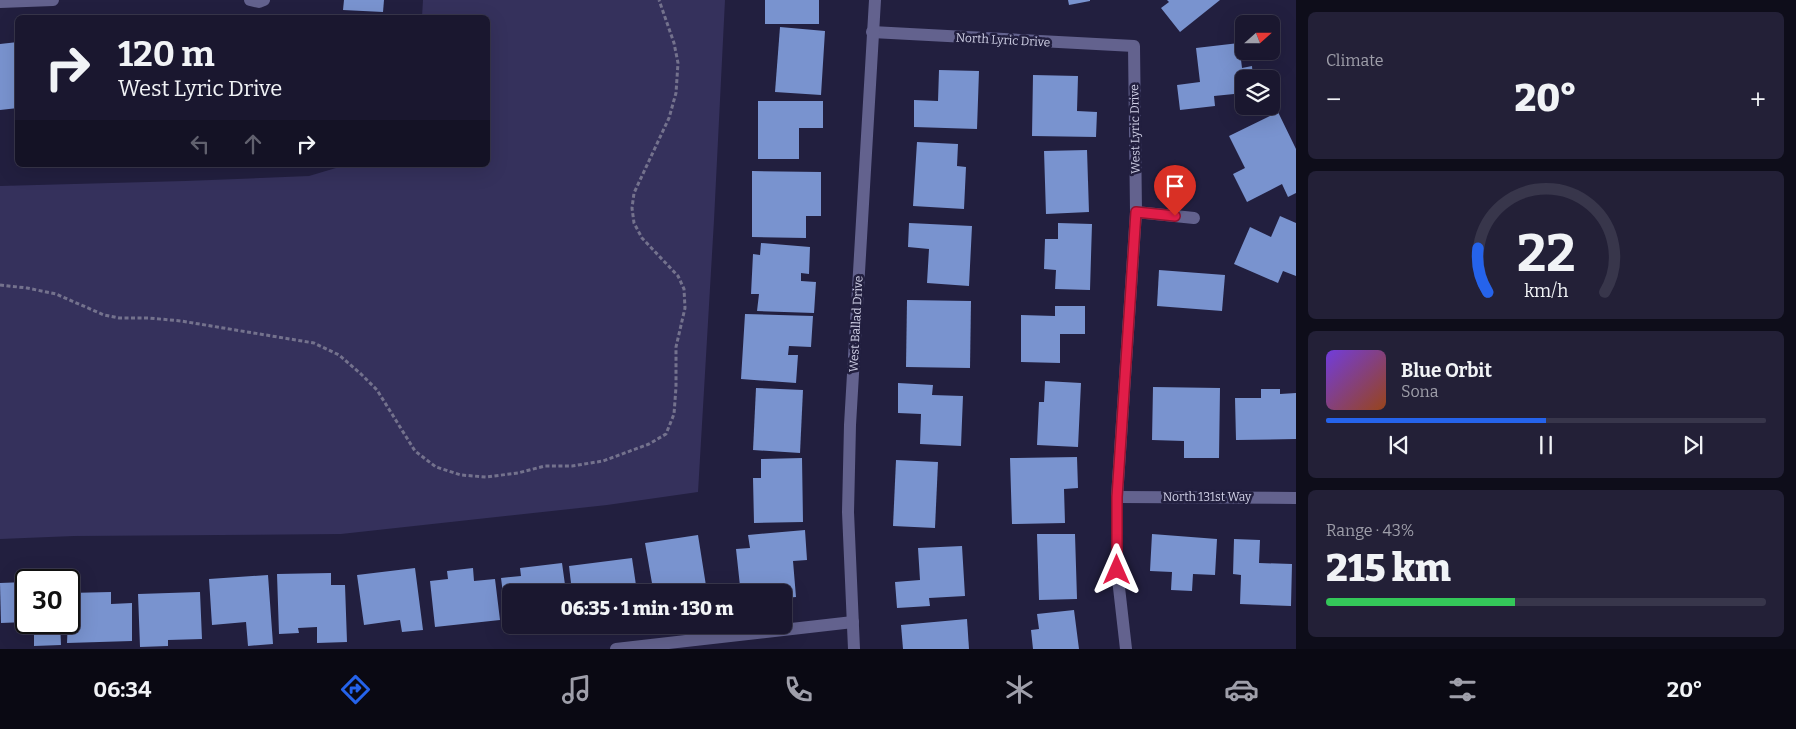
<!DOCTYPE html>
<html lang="en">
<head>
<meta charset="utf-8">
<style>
  body { margin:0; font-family:Bitter,serif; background:#232037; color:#f1f3f6; height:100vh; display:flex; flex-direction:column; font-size:19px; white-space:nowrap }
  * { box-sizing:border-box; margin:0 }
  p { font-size:16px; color:#9f9faa }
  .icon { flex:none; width:28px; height:28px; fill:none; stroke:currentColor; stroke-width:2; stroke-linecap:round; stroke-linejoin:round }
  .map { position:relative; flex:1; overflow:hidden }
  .side { display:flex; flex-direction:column; gap:12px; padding:12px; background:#0e0d1a; width:500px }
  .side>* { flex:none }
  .hud { position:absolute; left:15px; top:15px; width:475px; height:152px; border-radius:8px; box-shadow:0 5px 20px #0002,0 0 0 1px #38364b; background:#1a172f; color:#f1f3f6; overflow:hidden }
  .needle { width:32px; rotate:69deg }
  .fabs { position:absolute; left:1235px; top:15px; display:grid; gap:10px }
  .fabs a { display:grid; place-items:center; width:45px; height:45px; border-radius:8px; background:#1a172f; box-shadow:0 5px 20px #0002,0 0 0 1px #38364b; font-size:25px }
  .speed { position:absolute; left:15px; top:569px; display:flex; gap:10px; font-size:25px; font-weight:700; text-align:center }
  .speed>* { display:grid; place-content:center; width:65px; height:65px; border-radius:50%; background:#1a172f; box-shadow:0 5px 20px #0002,0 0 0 1px #38364b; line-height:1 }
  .speed .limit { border:2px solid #111; border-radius:8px; background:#fff; color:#111 }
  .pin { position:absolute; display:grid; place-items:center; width:42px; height:42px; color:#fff; margin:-51px -21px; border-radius:50% 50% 50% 0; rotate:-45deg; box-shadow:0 0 5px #0007 }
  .pin .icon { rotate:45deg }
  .me { position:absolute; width:55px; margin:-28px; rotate:0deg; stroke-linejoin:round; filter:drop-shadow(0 0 4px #0008) }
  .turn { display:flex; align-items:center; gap:18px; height:105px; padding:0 20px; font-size:22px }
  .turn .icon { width:65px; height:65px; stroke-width:2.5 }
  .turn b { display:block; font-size:35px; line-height:42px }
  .lanes { display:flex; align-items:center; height:48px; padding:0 20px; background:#0003; justify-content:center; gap:25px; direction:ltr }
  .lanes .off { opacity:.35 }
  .big { font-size:38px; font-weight:800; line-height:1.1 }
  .side .tile { flex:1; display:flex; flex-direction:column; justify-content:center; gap:8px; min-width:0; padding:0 18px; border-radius:8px; background:#232037 }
  .side .dial { align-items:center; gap:0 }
  .dial svg { height:130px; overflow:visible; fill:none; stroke:#38364b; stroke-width:7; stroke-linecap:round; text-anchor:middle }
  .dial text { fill:#f1f3f6; stroke:none }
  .song { display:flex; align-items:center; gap:15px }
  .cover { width:60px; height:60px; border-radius:8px; background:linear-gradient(135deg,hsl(260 70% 55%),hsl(20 70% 35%)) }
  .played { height:5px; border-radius:2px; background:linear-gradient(90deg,#2563eb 50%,#38364b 50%) }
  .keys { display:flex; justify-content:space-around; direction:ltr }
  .heat { display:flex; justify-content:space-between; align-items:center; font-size:28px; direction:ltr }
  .charge { height:8px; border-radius:4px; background:linear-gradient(90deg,#34c759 43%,#38364b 0) }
  .trip { position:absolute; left:502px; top:584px; width:290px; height:50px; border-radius:8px; background:#1a172f; box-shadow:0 5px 20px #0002,0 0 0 1px #38364b; font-weight:800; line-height:50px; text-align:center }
  .tabs { display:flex; height:80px; justify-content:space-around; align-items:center; background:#0a0913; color:#9f9faa }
  .tabs .icon { width:35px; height:35px }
  .tabs .selected { color:#2563eb }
  .tabs b { font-size:22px; color:#f1f3f6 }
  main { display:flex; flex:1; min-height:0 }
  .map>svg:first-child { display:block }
  .green { fill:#35315c }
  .building { fill:#7993cf }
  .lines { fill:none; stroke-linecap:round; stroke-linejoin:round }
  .path { stroke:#74728d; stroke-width:3; stroke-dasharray:4 2.5; stroke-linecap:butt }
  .minor { stroke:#63628e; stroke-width:12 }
  .route-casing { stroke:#92132f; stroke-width:12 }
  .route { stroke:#e11d48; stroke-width:9 }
  .labels { text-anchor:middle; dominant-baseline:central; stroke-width:5; stroke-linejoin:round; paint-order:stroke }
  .street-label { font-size:12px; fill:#d1d1e7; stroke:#221f3f }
</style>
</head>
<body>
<main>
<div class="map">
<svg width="1296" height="649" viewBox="0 0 1296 649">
  <rect width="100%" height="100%" fill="#221f3f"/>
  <path class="green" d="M 423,0 L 725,0 L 714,220 L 698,492 L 607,505 L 341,534 L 74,536 L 0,539 L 0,186 L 185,181 L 309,176 L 346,165 L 488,165 L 488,18 L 422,17 Z"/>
  <g class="building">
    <path d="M 344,0 L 384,0 L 383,12 L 343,10 Z"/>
    <rect x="765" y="0" width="54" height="24"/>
    <path d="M 1068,0 L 1090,0 L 1090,1 L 1069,5 Z"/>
    <path d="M 1167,0 L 1220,0 L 1180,32 L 1161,8 L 1169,2 Z"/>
    <path d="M 780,27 L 825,31 L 821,95 L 775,92 Z"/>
    <path d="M 18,42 L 18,108 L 0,110 L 0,44 Z"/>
    <path d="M 1239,43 L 1242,68 L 1252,66 L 1253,79 L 1244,79 L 1244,93 L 1214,96 L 1215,106 L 1180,110 L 1177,85 L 1200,82 L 1196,48 Z"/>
    <path d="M 939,70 L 979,71 L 977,129 L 914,127 L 914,100 L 938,101 Z"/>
    <path d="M 1033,75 L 1078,76 L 1077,111 L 1097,112 L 1096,137 L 1032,136 Z"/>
    <path d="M 758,101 L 823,101 L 823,128 L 799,128 L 799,159 L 758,159 Z"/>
    <path d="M 1278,112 L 1296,149 L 1296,193 L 1288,197 L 1282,184 L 1247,202 L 1233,174 L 1245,168 L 1229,136 Z"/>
    <path d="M 917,142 L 958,144 L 957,166 L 966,167 L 964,209 L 913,206 Z"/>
    <path d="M 1087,150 L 1089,212 L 1046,214 L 1044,151 Z"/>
    <path d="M 752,171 L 821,172 L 821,216 L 806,216 L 806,238 L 752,237 Z"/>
    <path d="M 1280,216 L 1296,223 L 1296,276 L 1283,271 L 1278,283 L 1234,264 L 1250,227 L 1271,237 Z"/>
    <path d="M 909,223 L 972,226 L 969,286 L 927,283 L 929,249 L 908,247 Z"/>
    <path d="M 1058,223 L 1092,224 L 1090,290 L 1055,289 L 1056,270 L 1044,269 L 1045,239 L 1058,239 Z"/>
    <path d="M 761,243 L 810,247 L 809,274 L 801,273 L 801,281 L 816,282 L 814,313 L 757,311 L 759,294 L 751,294 L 753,254 L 760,255 Z"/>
    <path d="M 1159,270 L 1225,275 L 1222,311 L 1157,306 Z"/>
    <path d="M 907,300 L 971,301 L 970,368 L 906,367 Z"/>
    <path d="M 1055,306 L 1085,306 L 1085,334 L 1060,334 L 1060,363 L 1021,362 L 1021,315 L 1055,316 Z"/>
    <path d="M 745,314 L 813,316 L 811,347 L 789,346 L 788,355 L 798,355 L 796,383 L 741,379 Z"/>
    <path d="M 1045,381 L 1081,383 L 1078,447 L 1037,445 L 1039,402 L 1044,402 Z"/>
    <path d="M 898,383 L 933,385 L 932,395 L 963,396 L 961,446 L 920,444 L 921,414 L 898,413 Z"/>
    <path d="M 1153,387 L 1220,388 L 1219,458 L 1184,458 L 1184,441 L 1152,440 Z"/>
    <path d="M 756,388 L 803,390 L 800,453 L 753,450 Z"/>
    <path d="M 1261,389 L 1280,389 L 1280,394 L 1296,393 L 1296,439 L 1236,440 L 1235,398 L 1261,398 Z"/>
    <path d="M 1077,457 L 1078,488 L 1064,489 L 1065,523 L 1012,524 L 1010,458 Z"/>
    <path d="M 802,458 L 803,522 L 754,523 L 753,478 L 761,478 L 761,459 Z"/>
    <path d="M 896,460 L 938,462 L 935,528 L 893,526 Z"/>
    <path d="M 805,530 L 807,560 L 793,561 L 796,597 L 784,598 L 784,592 L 747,592 L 746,585 L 740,586 L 736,549 L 750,548 L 748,535 Z"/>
    <path d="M 1037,534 L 1075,534 L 1077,599 L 1039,600 Z"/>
    <path d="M 1152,534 L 1217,539 L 1215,575 L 1193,574 L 1192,591 L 1171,590 L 1172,572 L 1150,571 Z"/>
    <path d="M 698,535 L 707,592 L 679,592 L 678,585 L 653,589 L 645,543 Z"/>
    <path d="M 1234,539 L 1260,540 L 1259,563 L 1292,564 L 1291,606 L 1240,604 L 1241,575 L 1233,574 Z"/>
    <path d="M 962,546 L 965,596 L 929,598 L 930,606 L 897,608 L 895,582 L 920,580 L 918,548 Z"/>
    <path d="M 632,558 L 637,592 L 572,592 L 569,566 Z"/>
    <path d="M 562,563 L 566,592 L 511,592 L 511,617 L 506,617 L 501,578 L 521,576 L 520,568 Z"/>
    <path d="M 415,568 L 423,630 L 402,632 L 400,620 L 364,625 L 357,575 Z"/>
    <path d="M 473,568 L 474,581 L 495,579 L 500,620 L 435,627 L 430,581 L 448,579 L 447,571 Z"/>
    <path d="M 331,573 L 331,585 L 345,585 L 347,642 L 317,643 L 317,627 L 298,628 L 299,633 L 279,634 L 277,574 Z"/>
    <path d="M 268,575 L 273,644 L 248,646 L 246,622 L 212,625 L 209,579 Z"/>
    <path d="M 26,582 L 26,622 L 1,623 L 0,583 Z"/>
    <path d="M 111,592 L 111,604 L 132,603 L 132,641 L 67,643 L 69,593 Z"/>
    <path d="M 200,592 L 202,639 L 168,640 L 168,646 L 140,647 L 138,594 Z"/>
    <path d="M 1074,610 L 1079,649 L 1033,649 L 1031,630 L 1039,629 L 1037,614 Z"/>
    <path d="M 967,619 L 969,649 L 903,649 L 901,625 Z"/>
    <path d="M 34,622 L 60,622 L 61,645 L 34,646 Z"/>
  </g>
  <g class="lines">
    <path class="path" d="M 0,285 L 27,288 L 56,294 L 104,315 L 119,318 L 149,318 L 181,321 L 314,343 L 339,355 L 361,374 L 377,390 L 415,451 L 436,467 L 461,475 L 486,477 L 518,473 L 545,466 L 572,466 L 603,461 L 649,444 L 666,434 L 674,414 L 676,387 L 676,347 L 685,308 L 684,289 L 678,276 L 642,238 L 634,223 L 632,208 L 634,193 L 669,118 L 676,93 L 678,63 L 674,43 L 659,0"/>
    <g class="minor">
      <path d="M 250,0 L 259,2 L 264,0"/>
      <path d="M 0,2 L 53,0"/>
      <path d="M 872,32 L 1134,46 L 1136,212 L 1117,497 L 1117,570 L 1126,649"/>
      <path d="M 1136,212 L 1194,218"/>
      <path d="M 1117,497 L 1296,498"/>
      <path d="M 616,649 L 853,622"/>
      <path d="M 854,649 L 848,512 L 850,425 L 875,0"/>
    </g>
  </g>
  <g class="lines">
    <g class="route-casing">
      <path id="route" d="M 1117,570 L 1117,497 L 1136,212 L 1175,216"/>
    </g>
    <use href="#route" class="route"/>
  </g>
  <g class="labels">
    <g class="street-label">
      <text transform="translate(1003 40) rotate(3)">North Lyric Drive</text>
      <text transform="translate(1135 129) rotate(-91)">West Lyric Drive</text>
      <text transform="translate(856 324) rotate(-87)">West Ballad Drive</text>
      <text x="1207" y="497">North 131st Way</text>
    </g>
  </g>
</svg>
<div class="fabs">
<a><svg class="needle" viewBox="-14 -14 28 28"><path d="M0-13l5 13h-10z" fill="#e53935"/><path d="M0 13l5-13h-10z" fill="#9f9faa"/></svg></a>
<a><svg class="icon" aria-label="layers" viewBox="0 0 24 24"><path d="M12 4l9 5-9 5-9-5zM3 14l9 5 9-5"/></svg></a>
</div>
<div class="speed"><div class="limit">30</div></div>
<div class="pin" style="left:1175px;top:216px;background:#d93025"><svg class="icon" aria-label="arrive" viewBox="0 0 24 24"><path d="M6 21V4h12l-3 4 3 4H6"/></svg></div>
<svg class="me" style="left:1117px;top:570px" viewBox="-20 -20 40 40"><path d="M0-17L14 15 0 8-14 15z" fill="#e11d48" stroke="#fff" stroke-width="4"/></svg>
<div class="trip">06:35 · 1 min · 130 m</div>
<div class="hud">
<div class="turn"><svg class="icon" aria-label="right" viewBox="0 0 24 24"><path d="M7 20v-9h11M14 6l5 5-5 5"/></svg><div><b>120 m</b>West Lyric Drive</div></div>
<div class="lanes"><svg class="icon off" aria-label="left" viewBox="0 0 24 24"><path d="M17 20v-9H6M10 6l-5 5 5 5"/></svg><svg class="icon off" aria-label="ahead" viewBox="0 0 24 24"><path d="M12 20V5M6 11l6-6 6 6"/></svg><svg class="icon" aria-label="right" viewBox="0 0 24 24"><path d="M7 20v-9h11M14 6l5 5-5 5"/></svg></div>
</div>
</div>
<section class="side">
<div class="tile"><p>Climate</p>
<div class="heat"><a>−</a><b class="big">20°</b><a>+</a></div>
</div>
<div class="tile dial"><svg viewBox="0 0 100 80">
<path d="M14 69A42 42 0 1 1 86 69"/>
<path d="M14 69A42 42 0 0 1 8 42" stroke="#2563eb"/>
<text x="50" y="56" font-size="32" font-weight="700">22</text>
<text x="50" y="72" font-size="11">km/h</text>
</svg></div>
<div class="tile">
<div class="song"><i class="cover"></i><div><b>Blue Orbit</b><p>Sona</p></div></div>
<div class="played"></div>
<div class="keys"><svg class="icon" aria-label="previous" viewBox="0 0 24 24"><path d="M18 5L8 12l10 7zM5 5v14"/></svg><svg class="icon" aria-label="pause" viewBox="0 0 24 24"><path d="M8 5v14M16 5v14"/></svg><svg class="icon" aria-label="next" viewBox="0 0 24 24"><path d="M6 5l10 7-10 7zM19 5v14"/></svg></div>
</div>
<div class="tile"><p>Range · 43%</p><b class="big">215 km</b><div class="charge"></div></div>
</section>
</main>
<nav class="tabs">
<b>06:34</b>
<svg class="icon selected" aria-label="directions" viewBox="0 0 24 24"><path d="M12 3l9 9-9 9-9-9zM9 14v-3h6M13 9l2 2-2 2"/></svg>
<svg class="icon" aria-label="music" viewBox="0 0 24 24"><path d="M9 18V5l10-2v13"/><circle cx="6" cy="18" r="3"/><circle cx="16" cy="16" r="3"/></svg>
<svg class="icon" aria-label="phone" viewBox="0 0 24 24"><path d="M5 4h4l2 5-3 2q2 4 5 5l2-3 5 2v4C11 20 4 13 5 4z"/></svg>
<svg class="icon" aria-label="climate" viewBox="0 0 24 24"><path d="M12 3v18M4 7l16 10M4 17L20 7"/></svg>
<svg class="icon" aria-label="car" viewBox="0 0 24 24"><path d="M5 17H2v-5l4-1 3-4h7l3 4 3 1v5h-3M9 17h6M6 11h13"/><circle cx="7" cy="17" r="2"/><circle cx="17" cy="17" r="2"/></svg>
<svg class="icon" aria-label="filters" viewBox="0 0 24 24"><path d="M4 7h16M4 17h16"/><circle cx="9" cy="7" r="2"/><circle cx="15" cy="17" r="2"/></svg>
<b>20°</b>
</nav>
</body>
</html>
